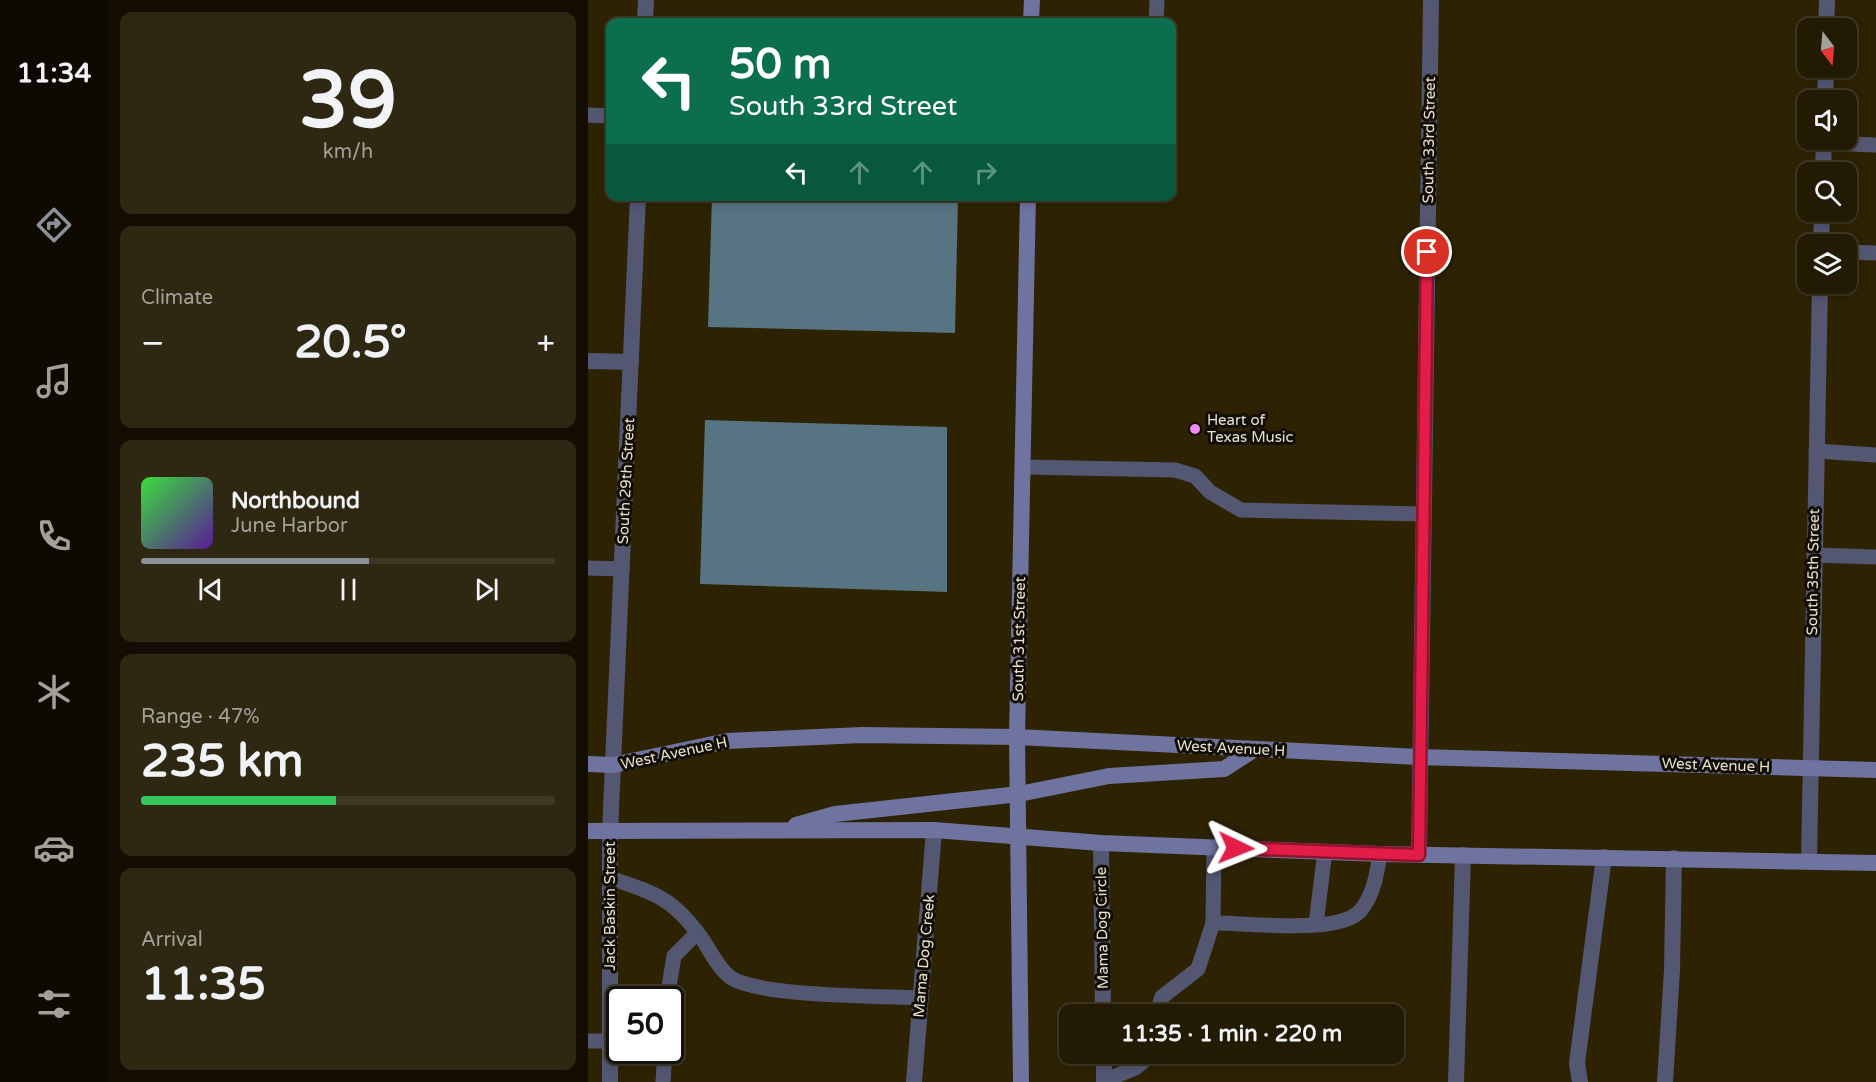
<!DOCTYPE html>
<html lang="en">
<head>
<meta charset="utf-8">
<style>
  body { margin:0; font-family:"Varela Round",sans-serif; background:#2e2711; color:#f1f3f6; height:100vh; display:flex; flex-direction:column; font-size:22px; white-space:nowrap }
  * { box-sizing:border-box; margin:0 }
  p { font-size:20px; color:#a2a199 }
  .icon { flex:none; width:33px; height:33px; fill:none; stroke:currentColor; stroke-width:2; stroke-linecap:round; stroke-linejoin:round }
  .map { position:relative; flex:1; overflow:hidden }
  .sheet { display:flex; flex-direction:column; gap:12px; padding:12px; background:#130e01; width:480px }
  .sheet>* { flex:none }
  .guide { position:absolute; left:18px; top:18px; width:570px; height:183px; border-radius:12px; box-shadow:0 3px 9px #0003,0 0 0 2px #3f3824; background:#0b6e4f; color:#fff; overflow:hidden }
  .needle { width:39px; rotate:164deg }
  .tools { position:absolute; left:1209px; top:18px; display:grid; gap:12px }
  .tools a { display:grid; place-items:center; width:60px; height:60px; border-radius:12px; background:#221a02; box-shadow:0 3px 9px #0003,0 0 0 2px #3f3824; font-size:30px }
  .speed { position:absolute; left:18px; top:986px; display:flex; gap:12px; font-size:30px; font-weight:700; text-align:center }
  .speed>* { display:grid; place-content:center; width:78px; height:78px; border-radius:50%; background:#221a02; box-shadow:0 3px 9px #0003,0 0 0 2px #3f3824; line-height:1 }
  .speed .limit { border:3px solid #111; border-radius:9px; background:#fff; color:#111 }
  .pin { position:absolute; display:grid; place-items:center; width:51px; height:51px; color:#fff; margin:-26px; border:3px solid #fff; border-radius:50%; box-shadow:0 2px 6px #0007 }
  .me { position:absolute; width:66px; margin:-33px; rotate:92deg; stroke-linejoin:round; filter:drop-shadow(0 0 4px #0008) }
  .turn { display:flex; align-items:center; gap:21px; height:126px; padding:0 24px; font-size:27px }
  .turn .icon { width:78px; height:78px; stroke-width:2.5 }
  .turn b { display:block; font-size:42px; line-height:51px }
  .lanes { display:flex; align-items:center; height:57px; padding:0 24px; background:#0003; justify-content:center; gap:30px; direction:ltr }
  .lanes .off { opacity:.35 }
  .big { font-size:45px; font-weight:800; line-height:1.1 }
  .sheet .tile { flex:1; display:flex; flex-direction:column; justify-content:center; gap:9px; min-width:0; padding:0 21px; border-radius:12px; background:#2e2711 }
  .sheet .dial { align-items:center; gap:0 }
  .dial b { font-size:78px; line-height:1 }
  .song { display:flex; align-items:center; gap:18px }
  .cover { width:72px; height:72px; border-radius:9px; background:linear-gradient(135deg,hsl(120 70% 55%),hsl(270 70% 35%)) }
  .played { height:6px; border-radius:3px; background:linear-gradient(90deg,#8c9099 55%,#3f3824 55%) }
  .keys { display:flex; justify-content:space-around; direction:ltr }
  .heat { display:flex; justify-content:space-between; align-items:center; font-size:33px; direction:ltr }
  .charge { height:9px; border-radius:4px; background:linear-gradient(90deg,#34c759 47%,#3f3824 0) }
  .trip { position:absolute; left:471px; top:1004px; width:345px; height:60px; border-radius:12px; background:#221a02; box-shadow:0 3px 9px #0003,0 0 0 2px #3f3824; font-weight:800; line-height:60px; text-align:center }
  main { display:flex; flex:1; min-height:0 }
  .tab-bar { display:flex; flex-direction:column; width:108px; justify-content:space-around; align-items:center; background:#0e0a01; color:#a2a199 }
  .tab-bar .icon { width:42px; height:42px }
  .tab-bar .current { color:#8c9099 }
  .tab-bar b { font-size:27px; color:#f1f3f6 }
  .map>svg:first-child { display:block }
  .water { fill:#567481 }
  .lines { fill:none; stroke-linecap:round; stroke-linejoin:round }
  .service { stroke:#545772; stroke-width:15 }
  .minor { stroke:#545772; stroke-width:16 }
  .secondary { stroke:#6f739f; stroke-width:16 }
  .route-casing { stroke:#92132f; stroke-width:15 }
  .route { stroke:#e11d48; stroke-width:10 }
  .poi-dot { fill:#ee8bf7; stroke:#120d03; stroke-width:2 }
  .labels { text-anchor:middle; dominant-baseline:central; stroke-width:6; stroke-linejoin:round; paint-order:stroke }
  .street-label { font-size:15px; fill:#e7e1cf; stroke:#120d03 }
  .poi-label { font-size:15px; fill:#e7e1cf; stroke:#120d03; text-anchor:start }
</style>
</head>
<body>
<main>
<nav class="tab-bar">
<b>11:34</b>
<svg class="icon current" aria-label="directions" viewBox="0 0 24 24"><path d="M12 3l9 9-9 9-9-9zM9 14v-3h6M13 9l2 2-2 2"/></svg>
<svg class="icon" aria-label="music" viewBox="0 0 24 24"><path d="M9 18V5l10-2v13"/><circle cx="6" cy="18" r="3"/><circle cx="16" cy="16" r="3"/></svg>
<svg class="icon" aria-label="phone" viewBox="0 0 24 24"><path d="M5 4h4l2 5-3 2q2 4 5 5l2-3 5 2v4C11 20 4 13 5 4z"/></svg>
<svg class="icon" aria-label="climate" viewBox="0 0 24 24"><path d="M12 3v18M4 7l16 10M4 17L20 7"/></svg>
<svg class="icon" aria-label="car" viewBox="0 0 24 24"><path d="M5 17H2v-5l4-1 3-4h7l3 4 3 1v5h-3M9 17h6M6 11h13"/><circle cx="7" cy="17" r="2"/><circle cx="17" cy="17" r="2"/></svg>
<svg class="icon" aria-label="filters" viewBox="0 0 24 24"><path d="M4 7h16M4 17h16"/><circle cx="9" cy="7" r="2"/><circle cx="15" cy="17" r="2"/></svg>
</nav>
<section class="sheet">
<div class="tile dial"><b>39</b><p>km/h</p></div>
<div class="tile"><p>Climate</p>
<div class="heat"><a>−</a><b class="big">20.5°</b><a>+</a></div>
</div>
<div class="tile">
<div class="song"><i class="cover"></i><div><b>Northbound</b><p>June Harbor</p></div></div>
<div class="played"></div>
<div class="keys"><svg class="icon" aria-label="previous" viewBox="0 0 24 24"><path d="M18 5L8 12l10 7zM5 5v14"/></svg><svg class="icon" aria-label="pause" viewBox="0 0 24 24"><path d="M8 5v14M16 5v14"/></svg><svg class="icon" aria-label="next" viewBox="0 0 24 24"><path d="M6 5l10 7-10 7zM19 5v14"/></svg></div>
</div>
<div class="tile"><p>Range · 47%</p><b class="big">235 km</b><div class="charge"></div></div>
<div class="tile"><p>Arrival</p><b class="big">11:35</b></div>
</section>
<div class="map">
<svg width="1288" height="1082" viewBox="0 0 1288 1082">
  <rect width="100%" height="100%" fill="#2d2303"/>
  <g class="water">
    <path d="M 124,197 L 370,197 L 367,333 L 120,327 Z"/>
    <path d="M 117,420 L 359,427 L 359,592 L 112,584 Z"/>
  </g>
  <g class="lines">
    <g class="service">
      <path d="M 568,22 L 569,0"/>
      <path d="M 0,115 L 22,116"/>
      <path d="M 1236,143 L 1288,145"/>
      <path d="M 1258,252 L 1288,253"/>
      <path d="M 1228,451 L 1288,455"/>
      <path d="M 435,467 L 587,470 L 607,476 L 622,492 L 653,510 L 835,514"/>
      <path d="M 1226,555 L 1288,557"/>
      <path d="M 0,568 L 34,569"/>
      <path d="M 626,847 L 625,923 C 658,922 752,936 773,910 C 786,894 789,873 792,854"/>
      <path d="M 22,878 C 69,894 85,898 115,940 C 122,951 131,969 142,977 C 170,997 293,996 333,998"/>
      <path d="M 728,924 L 737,851"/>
      <path d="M 79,999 L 86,956 L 109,933"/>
      <path d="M 568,1014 L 574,997 L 610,969 L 625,923"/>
      <path d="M 0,1041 L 22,1041"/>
      <path d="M 516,1081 L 547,1068 L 566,1053"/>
      <path d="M 75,1082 L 77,1050"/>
    </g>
    <g class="minor">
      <path d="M 57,22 L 58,0"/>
      <path d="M 1238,28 L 1239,0"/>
      <path d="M 1237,100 L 1238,68"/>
      <path d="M 1235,172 L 1236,140"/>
      <path d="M 1233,244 L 1234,212"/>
      <path d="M 0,361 L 43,362"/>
      <path d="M 513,843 L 515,1014"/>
      <path d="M 831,855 L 843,0"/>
      <path d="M 1221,860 L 1232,284"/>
      <path d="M 516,1053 L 516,1082"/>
      <path d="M 22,1082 L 22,832 L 50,196"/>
      <path d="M 326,1082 L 346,830"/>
      <path d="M 868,1082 L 875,855"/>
      <path d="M 992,1082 L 989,1063 L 1016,857"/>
      <path d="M 1077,1082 L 1084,970 L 1086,858"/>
    </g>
    <g class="secondary">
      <path d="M 443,22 L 444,0"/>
      <path d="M 0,764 L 25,765 L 139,741 L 274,735 L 429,737 L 831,757 L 1288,770"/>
      <path d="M 208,825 L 247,814 L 431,794 L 521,776 L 636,769 L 667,749"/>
      <path d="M 0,831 L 346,830 L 513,843 L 792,854 L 1288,863"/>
      <path d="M 433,1082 L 429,737 L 440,196"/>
    </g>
  </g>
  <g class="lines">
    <g class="route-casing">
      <path id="route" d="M 648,848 L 831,855 L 839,252"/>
    </g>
    <use href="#route" class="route"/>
  </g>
  <circle class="poi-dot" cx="607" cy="429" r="6"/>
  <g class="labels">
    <g class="street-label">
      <text transform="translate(841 140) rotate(-89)">South 33rd Street</text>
      <text transform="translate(38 481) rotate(-87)">South 29th Street</text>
      <text transform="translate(1225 572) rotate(-89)">South 35th Street</text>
      <text transform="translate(431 639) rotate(-89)">South 31st Street</text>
      <text transform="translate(643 748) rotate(3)">West Avenue H</text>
      <text transform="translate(86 753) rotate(-12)">West Avenue H</text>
      <text transform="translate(1128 765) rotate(2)">West Avenue H</text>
      <text transform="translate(22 906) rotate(-90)">Jack Baskin Street</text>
      <text transform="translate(514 928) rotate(-91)">Mama Dog Circle</text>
      <text transform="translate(336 956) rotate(-85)">Mama Dog Creek</text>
    </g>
    <g class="poi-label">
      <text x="619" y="420">Heart of<tspan x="619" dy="17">Texas Music</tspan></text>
    </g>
  </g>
</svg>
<div class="tools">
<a><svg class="needle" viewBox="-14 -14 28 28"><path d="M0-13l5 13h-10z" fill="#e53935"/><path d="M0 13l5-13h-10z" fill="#a2a199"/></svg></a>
<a><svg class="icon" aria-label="sound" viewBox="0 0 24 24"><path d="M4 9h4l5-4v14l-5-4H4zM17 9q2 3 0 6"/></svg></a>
<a><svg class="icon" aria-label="search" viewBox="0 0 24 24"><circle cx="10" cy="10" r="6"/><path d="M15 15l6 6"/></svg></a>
<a><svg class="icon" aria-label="layers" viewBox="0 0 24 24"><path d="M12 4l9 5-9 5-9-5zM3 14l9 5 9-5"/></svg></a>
</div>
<div class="speed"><div class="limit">50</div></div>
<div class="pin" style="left:839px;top:252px;background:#d93025"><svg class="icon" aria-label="arrive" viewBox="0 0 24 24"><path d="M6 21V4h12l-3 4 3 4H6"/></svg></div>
<svg class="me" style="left:648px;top:848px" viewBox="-20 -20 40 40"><path d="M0-17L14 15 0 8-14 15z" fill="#e11d48" stroke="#fff" stroke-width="4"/></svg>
<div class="trip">11:35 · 1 min · 220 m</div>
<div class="guide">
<div class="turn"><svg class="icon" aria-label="left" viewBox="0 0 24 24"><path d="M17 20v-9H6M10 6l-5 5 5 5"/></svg><div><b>50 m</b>South 33rd Street</div></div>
<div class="lanes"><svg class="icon" aria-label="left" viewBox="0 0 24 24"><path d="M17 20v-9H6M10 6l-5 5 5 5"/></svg><svg class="icon off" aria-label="ahead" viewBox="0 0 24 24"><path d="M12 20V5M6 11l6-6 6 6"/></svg><svg class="icon off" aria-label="ahead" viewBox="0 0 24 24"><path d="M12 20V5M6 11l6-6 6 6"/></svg><svg class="icon off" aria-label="right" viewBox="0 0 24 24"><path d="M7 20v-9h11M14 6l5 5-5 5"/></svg></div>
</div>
</div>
</main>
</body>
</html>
